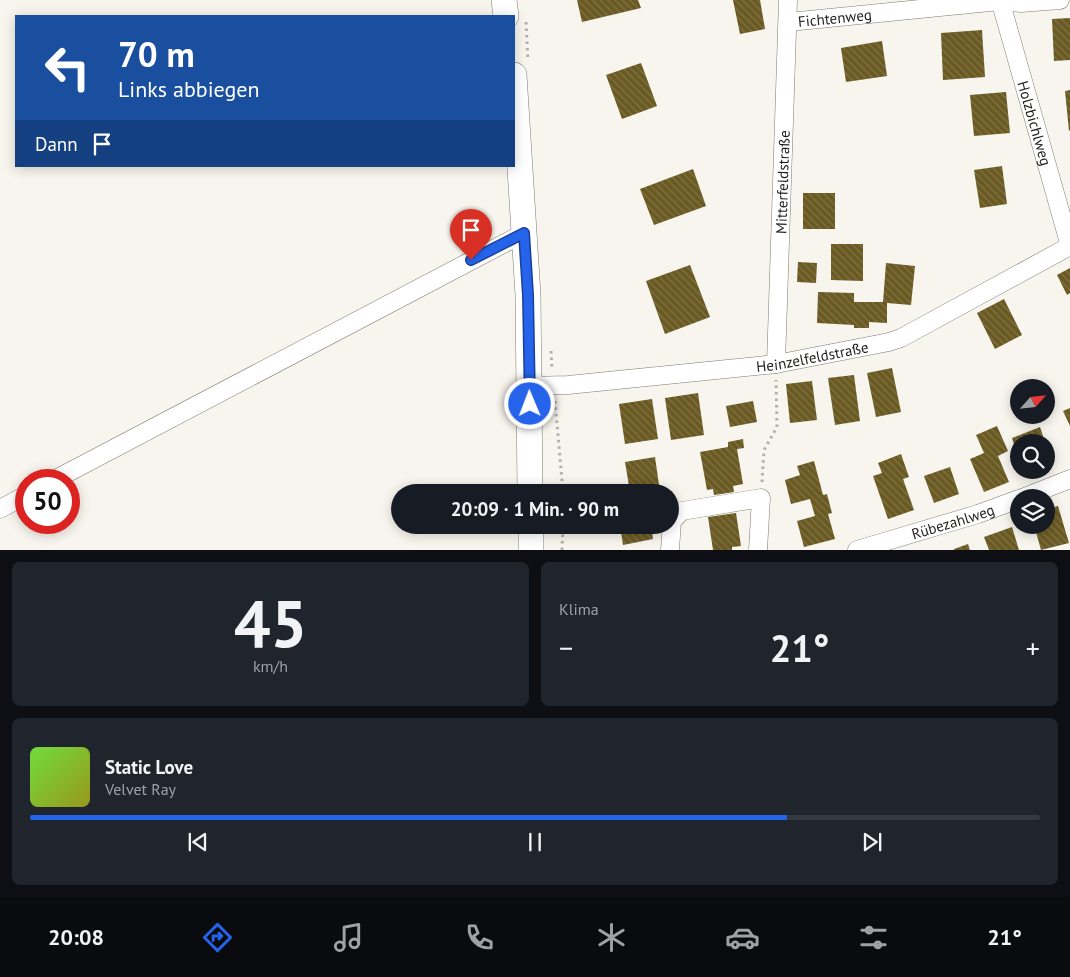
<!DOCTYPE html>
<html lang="de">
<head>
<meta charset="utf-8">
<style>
  body { margin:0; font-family:"PT Sans",sans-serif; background:#20242c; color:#f1f3f6; height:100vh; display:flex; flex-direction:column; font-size:19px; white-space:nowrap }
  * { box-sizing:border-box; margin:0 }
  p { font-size:16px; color:#9ea1a6 }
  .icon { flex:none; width:28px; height:28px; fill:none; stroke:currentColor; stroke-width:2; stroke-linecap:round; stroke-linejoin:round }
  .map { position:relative; height:550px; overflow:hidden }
  .sheet { display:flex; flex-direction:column; gap:12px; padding:12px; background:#0d0f14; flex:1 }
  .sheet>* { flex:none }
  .guide { position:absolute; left:15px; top:15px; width:500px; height:152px; border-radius:0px; box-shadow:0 2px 12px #0003; background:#1a4fa0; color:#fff; overflow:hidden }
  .needle { width:32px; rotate:63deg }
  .controls { position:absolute; left:1010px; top:379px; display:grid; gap:10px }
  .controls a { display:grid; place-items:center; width:45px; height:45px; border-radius:50%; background:#171b24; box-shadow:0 2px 12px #0003; font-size:25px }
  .speed { position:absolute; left:15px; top:469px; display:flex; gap:10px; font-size:25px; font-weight:700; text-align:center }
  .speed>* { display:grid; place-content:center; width:65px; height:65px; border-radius:50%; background:#171b24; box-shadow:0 2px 12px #0003; line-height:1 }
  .speed .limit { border:8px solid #d22; background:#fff; color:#111 }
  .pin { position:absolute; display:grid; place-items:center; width:42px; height:42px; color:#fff; margin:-51px -21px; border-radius:50% 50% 50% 0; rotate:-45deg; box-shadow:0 0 5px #0007 }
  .pin .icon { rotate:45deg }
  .me { position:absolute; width:55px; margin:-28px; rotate:359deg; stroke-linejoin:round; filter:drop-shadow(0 0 4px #0008) }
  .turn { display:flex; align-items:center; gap:18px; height:105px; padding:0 20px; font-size:22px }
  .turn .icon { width:65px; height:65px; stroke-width:2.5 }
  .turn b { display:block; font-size:35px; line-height:42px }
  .then { display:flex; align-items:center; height:48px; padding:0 20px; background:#0003; gap:10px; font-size:19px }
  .big { font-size:38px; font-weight:700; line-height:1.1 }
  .sheet .tile { flex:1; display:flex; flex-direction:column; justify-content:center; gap:8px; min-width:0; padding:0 18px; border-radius:8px; background:#20242c }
  .sheet .dial { align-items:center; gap:0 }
  .dial b { font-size:65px; line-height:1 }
  .song { display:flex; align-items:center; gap:15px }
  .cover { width:60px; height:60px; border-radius:8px; background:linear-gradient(135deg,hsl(100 70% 55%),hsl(60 70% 35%)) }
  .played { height:5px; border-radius:2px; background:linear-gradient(90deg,#2563eb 75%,#363941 75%) }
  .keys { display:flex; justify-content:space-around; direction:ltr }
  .heat { display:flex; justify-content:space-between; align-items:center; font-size:28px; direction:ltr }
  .sheet .tiles { flex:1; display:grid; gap:12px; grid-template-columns:1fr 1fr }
  .tile:last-child { grid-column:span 2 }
  .trip { position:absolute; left:391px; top:484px; width:288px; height:50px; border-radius:25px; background:#171b24; box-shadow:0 2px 12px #0003; font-weight:700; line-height:50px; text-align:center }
  .dock { display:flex; height:80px; justify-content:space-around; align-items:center; background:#090b0e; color:#9ea1a6 }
  .dock .icon { width:35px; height:35px }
  .dock .current { color:#2563eb }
  .dock b { font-size:22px; color:#f1f3f6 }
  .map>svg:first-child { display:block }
  .building { fill:url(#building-back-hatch) }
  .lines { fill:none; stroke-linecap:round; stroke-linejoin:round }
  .minor-casing { stroke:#7d7b74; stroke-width:19 }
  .secondary-casing { stroke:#7d7b74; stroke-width:26 }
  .path { stroke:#b2b0aa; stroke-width:3; stroke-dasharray:2.5 4; stroke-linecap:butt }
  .minor { stroke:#fff; stroke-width:18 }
  .secondary { stroke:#fff; stroke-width:25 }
  .route-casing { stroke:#184099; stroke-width:12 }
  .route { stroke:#2563eb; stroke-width:9 }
  .labels { text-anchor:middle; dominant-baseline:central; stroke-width:5; stroke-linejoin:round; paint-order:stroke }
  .street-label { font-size:15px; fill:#201f1c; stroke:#fff }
</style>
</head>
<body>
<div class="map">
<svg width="1070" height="550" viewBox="0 0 1070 550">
  <defs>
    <pattern id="building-back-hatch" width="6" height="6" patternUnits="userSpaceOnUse" patternTransform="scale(1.25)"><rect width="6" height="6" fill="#6a5a21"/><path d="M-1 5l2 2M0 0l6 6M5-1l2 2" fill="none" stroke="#7e7248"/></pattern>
  </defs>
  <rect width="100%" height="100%" fill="#f7f5ed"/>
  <g class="building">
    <path d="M 577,0 L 638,0 L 641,8 L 582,22 Z"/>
    <path d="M 733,0 L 760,0 L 765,29 L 740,34 Z"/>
    <path d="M 1070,18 L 1070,60 L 1054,61 L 1052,19 Z"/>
    <path d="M 982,30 L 985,77 L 943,80 L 941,33 Z"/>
    <path d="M 882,41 L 887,76 L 846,82 L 841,48 Z"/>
    <path d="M 641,63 L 657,106 L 622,119 L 606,75 Z"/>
    <path d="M 1070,90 L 1070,130 L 1069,131 L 1065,91 Z"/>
    <path d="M 1006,92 L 1010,133 L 974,136 L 970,95 Z"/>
    <path d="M 1002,166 L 1007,204 L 980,208 L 974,170 Z"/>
    <path d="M 693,169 L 706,206 L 654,225 L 640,189 Z"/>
    <rect x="803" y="193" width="32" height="36"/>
    <path d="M 831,244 L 863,244 L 863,281 L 831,280 Z"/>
    <path d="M 798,262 L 817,263 L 816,283 L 797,282 Z"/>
    <path d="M 886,263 L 915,266 L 911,305 L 887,303 L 887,323 L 869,322 L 869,328 L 854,328 L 854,325 L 817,323 L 818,292 L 854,293 L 854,302 L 883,302 Z"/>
    <path d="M 690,265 L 710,317 L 665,334 L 646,281 Z"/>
    <path d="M 1070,268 L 1070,293 L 1067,295 L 1057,275 Z"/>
    <path d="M 1004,299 L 1022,335 L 995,349 L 977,313 Z"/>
    <path d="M 892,368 L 901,412 L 876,417 L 867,373 Z"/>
    <path d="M 854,375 L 860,421 L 835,425 L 828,378 Z"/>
    <path d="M 812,381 L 817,420 L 790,423 L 786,384 Z"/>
    <path d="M 698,393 L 704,435 L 671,440 L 665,398 Z"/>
    <path d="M 652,399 L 658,439 L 625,444 L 619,404 Z"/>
    <path d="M 753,401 L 757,422 L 730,427 L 726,406 Z"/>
    <path d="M 1070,408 L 1070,426 L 1063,411 Z"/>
    <path d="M 997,426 L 1008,451 L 998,456 L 1009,482 L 984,492 L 970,459 L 984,453 L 976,435 Z"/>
    <path d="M 1040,427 L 1045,442 L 1019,442 L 1018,457 L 1012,438 Z"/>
    <path d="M 743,439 L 744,448 L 737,449 L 743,484 L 733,486 L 734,492 L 714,495 L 713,489 L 707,490 L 700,452 L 728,447 L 728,442 Z"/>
    <path d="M 1046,447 L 1053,464 L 1046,466 Z"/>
    <path d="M 901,454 L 909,477 L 903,479 L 914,510 L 888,519 L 873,476 L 882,473 L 878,463 Z"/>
    <path d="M 655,457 L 660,492 L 630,492 L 625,462 Z"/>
    <path d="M 814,461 L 823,495 L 827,494 L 832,513 L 828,514 L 835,539 L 804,547 L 797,521 L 815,516 L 810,499 L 791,504 L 785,480 L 800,475 L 797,466 Z"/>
    <path d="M 950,467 L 959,494 L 934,503 L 924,476 Z"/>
    <path d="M 1058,506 L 1069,543 L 1041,550 L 1034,525 L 1046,525 L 1046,509 Z"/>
    <path d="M 736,513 L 741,546 L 732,547 L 732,550 L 713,550 L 708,517 Z"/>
    <path d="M 620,525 L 651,525 L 653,539 L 623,545 Z"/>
    <path d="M 1012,527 L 1019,550 L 989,550 L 984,537 Z"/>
    <path d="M 968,544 L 970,550 L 954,550 L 954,549 Z"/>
  </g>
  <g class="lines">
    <g class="minor-casing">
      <g id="minor">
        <path id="s1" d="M 1000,0 L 1070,246"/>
        <path id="s2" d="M 789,22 L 1000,1 L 1021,3 L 1060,0"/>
        <path id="s3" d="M 776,364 L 788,0"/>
        <path id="s4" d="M 530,386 L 568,385 L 776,364 L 889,342 L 901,338 L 1070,246"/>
        <path d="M 54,480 L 524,233"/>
        <path d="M 1022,498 L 1070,479"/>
        <path d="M 0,509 L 26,495"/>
        <path d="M 670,550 L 672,521 L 682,511 L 761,498 L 758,550"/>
        <path id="s5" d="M 857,550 L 978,514 L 1019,499"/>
      </g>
    </g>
    <g class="secondary-casing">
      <g id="secondary">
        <path d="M 504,0 L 506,16"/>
        <path d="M 514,75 L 528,295 L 530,492"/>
        <path d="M 531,525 L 531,550"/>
      </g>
    </g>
    <g class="path">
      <path d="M 526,22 L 528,61"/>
      <path d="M 551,351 L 552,370"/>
      <path d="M 555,401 L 563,492"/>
      <path d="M 762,482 L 764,450 L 777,427 L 776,380"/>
      <path d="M 562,550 L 563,525"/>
    </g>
    <use href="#minor" class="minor"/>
    <use href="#secondary" class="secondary"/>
  </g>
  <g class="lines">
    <g class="route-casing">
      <path id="route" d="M 471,260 L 524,233 L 528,295 L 530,404"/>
    </g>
    <use href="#route" class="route"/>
  </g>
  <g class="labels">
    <g class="street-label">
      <text stroke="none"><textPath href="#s2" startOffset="46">Fichtenweg</textPath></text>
      <text stroke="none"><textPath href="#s1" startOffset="128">Holzbichlweg</textPath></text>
      <text stroke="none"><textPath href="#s3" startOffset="182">Mitterfeldstraße</textPath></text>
      <text stroke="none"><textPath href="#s4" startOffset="284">Heinzelfeldstraße</textPath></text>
      <text stroke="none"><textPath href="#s5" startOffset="100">Rübezahlweg</textPath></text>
    </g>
  </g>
</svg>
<div class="controls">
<a><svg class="needle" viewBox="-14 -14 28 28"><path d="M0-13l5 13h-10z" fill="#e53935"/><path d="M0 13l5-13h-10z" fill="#9ea1a6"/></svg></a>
<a><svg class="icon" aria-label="search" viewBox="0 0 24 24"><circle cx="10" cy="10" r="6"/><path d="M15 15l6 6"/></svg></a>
<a><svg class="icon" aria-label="layers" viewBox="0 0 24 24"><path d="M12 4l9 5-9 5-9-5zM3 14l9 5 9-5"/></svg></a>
</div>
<div class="speed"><div class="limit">50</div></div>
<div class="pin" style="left:471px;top:260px;background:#d93025"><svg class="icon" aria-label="arrive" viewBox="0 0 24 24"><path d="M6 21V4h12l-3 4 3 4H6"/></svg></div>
<svg class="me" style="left:530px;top:404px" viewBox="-20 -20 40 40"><circle r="17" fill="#2563eb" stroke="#fff" stroke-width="3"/><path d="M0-11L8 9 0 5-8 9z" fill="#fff"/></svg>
<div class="trip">20:09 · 1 Min. · 90 m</div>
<div class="guide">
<div class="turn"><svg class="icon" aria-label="left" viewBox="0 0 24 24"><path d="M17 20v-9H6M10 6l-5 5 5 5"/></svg><div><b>70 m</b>Links abbiegen</div></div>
<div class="then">Dann<svg class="icon" aria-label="arrive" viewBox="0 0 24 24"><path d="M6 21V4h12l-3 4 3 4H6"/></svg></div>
</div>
</div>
<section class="sheet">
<div class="tiles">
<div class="tile dial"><b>45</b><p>km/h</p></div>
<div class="tile"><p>Klima</p>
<div class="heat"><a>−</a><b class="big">21°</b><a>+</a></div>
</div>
<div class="tile">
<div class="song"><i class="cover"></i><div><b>Static Love</b><p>Velvet Ray</p></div></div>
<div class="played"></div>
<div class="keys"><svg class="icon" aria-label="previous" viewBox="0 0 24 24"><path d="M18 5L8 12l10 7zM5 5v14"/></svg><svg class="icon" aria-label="pause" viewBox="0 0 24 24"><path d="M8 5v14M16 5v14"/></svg><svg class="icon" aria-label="next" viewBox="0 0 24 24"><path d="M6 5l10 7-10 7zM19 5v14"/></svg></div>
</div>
</div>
</section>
<nav class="dock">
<b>20:08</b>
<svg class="icon current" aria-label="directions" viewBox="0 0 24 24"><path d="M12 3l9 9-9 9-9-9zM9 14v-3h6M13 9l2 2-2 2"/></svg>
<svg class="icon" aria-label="music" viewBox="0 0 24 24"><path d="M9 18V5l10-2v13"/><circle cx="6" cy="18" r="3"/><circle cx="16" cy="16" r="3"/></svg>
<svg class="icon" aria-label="phone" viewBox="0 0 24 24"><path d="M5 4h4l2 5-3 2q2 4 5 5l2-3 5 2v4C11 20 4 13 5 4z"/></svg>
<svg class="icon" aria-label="climate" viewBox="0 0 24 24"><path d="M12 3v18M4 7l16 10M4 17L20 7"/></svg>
<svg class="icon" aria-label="car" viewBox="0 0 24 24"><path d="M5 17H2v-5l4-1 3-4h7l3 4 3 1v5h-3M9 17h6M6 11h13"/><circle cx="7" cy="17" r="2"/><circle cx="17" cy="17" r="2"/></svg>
<svg class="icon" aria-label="filters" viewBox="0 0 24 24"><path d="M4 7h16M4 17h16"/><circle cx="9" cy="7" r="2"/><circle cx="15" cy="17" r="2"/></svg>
<b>21°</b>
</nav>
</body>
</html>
